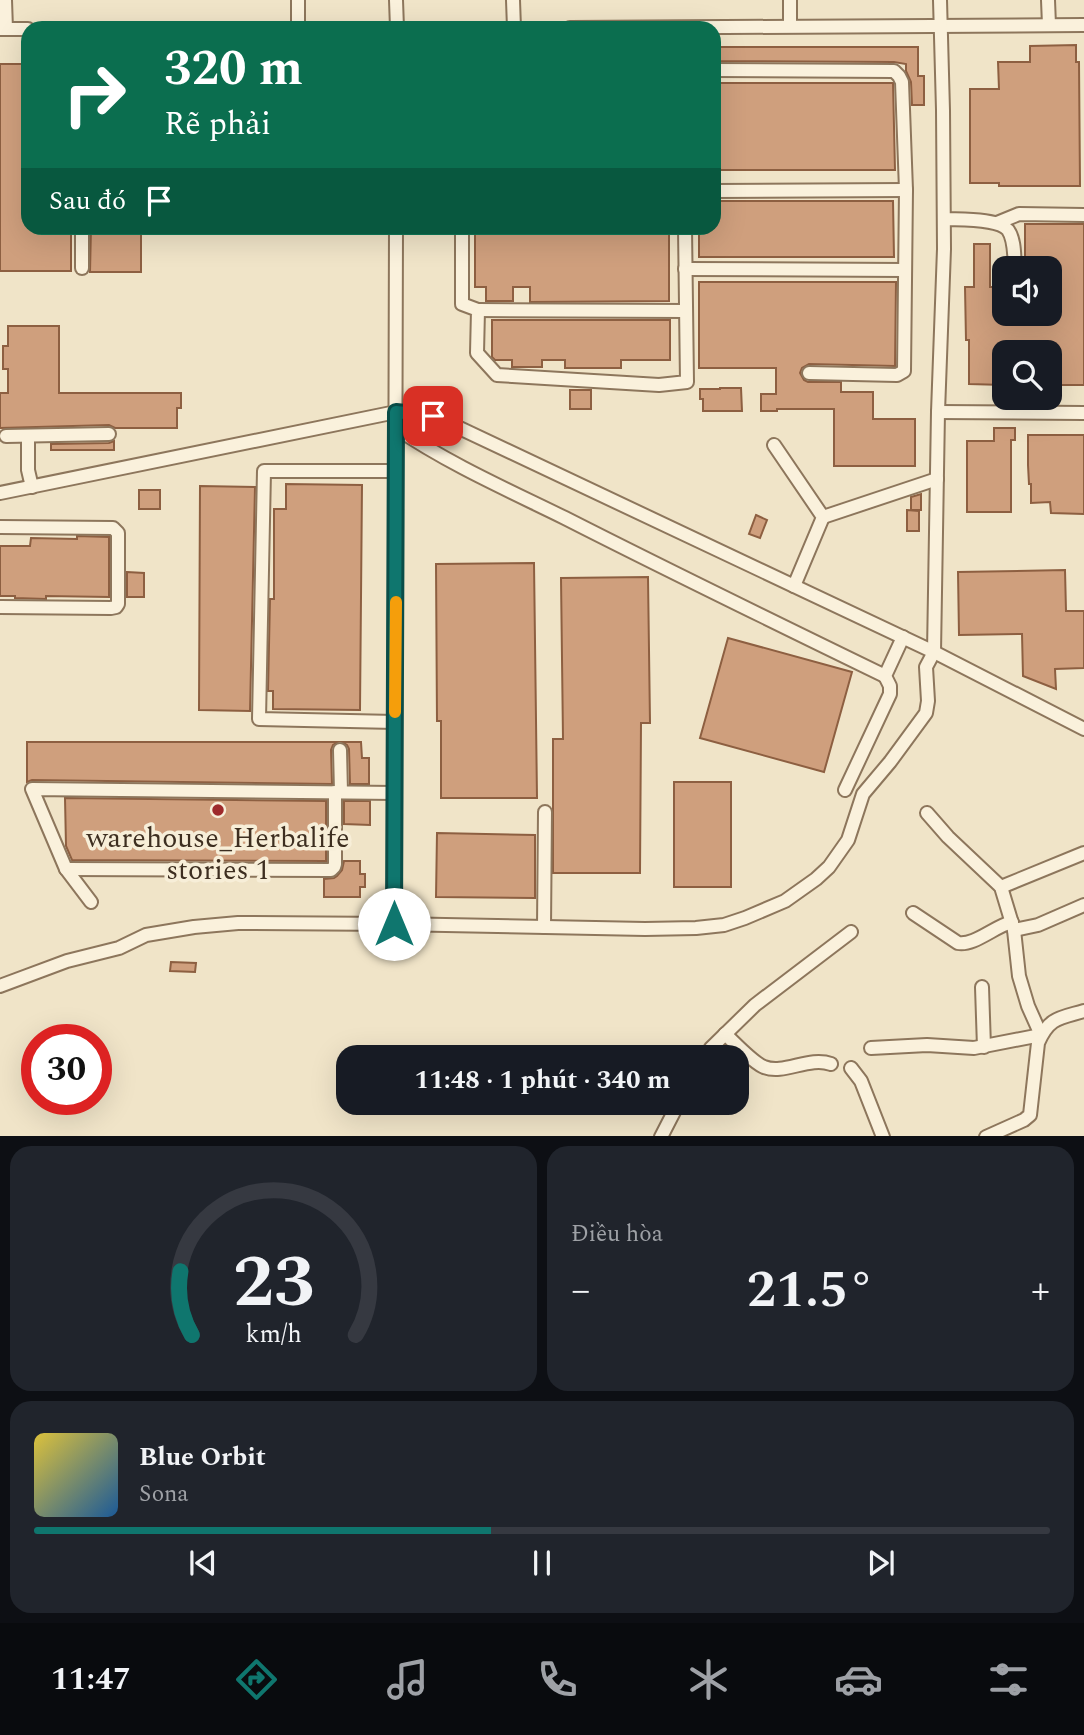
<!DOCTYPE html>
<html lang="vi">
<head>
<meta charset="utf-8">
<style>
  body { margin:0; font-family:Spectral,serif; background:#20242c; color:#f1f3f6; height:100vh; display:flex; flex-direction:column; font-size:26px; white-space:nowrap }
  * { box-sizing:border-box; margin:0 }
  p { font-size:23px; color:#9ea1a6 }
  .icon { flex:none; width:38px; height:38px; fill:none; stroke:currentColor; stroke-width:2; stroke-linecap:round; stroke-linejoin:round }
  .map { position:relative; height:1136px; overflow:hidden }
  .panel { display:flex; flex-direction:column; gap:10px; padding:10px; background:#0d0f14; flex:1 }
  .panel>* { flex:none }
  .banner { position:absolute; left:21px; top:21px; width:700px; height:214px; border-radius:21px; box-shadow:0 7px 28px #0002; background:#0b6e4f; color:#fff; overflow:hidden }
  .fabs { position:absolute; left:992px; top:256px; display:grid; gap:14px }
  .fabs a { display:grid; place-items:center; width:70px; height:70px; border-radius:14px; background:#171b24; box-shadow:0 7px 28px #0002; font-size:35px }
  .speed { position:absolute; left:21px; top:1024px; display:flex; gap:14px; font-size:35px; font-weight:700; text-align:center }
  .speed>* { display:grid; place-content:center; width:91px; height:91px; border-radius:50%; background:#171b24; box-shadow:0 7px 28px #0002; line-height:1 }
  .speed .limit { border:10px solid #d22; background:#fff; color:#111 }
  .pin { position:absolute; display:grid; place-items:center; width:60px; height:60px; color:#fff; margin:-30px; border-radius:14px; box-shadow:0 4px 10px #0006 }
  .me { position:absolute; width:77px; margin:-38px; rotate:0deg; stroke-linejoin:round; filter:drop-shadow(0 0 5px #0008) }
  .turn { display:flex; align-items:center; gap:24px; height:147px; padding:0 28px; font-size:32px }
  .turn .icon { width:91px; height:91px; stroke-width:2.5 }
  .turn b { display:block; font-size:49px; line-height:60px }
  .then { display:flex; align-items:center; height:66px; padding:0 28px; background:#0003; gap:14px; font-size:26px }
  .big { font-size:52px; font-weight:700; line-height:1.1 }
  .panel .tile { flex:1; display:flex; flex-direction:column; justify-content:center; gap:10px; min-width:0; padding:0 24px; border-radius:21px; background:#20242c }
  .panel .dial { align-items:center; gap:0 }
  .dial svg { height:182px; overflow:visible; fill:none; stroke:#363941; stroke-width:7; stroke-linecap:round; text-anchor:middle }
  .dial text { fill:#f1f3f6; stroke:none }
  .song { display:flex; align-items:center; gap:21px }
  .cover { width:84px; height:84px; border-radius:10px; background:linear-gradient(135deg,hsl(50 70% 55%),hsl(210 70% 35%)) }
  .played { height:7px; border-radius:4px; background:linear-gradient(90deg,#0f766e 45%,#363941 45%) }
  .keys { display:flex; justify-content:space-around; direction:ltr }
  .heat { display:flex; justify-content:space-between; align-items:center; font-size:38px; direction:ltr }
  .panel .tiles { flex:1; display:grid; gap:10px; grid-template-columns:1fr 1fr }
  .tile:last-child { grid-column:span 2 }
  .trip { position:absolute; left:336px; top:1045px; width:413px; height:70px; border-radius:21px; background:#171b24; box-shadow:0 7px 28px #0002; font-weight:700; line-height:70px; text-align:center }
  .dock { display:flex; height:112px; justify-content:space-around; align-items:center; background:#090b0e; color:#9ea1a6 }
  .dock .icon { width:49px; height:49px }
  .dock .active { color:#0f766e }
  .dock b { font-size:32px; color:#f1f3f6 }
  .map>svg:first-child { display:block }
  .building { fill:#cf9f7d; stroke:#8d5f41; stroke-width:2 }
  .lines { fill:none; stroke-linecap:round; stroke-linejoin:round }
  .minor-casing { stroke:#8d765c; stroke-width:16 }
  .minor { stroke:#faf1dc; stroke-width:12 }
  .route-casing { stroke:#0a4d48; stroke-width:18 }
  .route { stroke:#0f766e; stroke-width:12 }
  .slow { stroke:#f59e0b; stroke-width:12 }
  .poi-dot { fill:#9e2a2b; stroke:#f7eed8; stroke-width:2.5 }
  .labels { text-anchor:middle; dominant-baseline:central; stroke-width:7; stroke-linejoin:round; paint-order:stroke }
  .poi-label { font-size:28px; fill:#3d2e20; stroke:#f7eed8 }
</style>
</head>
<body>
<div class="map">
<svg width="1084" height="1137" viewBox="0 0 1084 1137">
  <rect width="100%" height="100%" fill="#f0e4c8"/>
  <g class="building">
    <path d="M 1076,45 L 1076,62 L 1079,62 L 1080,186 L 999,186 L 999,183 L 970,183 L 970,89 L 999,89 L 998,62 L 1030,62 L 1030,46 Z"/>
    <path d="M 714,47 L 918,47 L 918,76 L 924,76 L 924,105 L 912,105 L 911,82 L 906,71 L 906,64 L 894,62 L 714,61 Z"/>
    <path d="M 0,64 L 28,64 L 28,228 L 71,228 L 71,271 L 0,271 Z"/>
    <path d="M 714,83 L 893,83 L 895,170 L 714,170 Z"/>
    <path d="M 714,201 L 893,201 L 894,257 L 699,257 L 699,228 L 714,228 Z"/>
    <path d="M 1025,224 L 1084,224 L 1084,385 L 1050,385 L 1050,352 L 1004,352 L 1004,385 L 969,384 L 969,340 L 966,340 L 965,287 L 974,287 L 974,244 L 990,244 L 990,287 L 1004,287 L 1004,313 L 1050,313 L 1050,268 L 1025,268 Z"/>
    <path d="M 91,228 L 141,228 L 141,272 L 90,272 Z"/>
    <path d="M 475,228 L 669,228 L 669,301 L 530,302 L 530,287 L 513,287 L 513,301 L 486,301 L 486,287 L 475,287 Z"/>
    <path d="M 699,282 L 896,282 L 895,366 L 809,364 L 802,368 L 800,373 L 804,380 L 808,382 L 841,382 L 841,392 L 873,392 L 873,419 L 915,419 L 915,466 L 834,466 L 834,409 L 777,409 L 777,411 L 761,411 L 761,394 L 776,394 L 776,368 L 699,368 Z"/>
    <path d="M 492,320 L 670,320 L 670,360 L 621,360 L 621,368 L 565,368 L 565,360 L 542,360 L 542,367 L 512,367 L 512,360 L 495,360 L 492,357 Z"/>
    <path d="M 8,326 L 59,326 L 59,393 L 181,393 L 181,408 L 177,408 L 177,428 L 115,428 L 109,425 L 0,428 L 0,393 L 8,393 L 8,369 L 3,369 L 3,346 L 8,346 Z"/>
    <path d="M 720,388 L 741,388 L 742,411 L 703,411 L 703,399 L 700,399 L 700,389 L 720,389 Z"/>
    <rect x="570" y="390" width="21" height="19"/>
    <path d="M 994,428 L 1015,428 L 1015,440 L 1011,440 L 1011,512 L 967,512 L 967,441 L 994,441 Z"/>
    <path d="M 1028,435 L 1084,435 L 1084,514 L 1051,513 L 1050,502 L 1031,503 L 1031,484 L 1029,484 L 1028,465 Z"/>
    <path d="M 114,441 L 114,450 L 51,450 L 51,444 L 109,443 Z"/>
    <path d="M 286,484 L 362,485 L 360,710 L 273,709 L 273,691 L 268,691 L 270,599 L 274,599 L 274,509 L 286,509 Z"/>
    <path d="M 200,486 L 255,487 L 250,711 L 199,710 Z"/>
    <rect x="139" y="490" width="21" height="19"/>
    <path d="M 921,494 L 921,510 L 911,510 L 911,497 Z"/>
    <path d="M 907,510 L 919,511 L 919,531 L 907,531 Z"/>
    <path d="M 756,515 L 767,520 L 760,538 L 749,534 Z"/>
    <path d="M 77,536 L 109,537 L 109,597 L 46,596 L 46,599 L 15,598 L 15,596 L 0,596 L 0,546 L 30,546 L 31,538 L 77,539 Z"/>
    <path d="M 534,563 L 537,798 L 441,798 L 441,721 L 437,721 L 436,564 Z"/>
    <path d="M 1065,570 L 1066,611 L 1084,611 L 1084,668 L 1055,669 L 1056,689 L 1023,676 L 1022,634 L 959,635 L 958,572 Z"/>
    <path d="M 127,572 L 144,573 L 144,597 L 127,597 Z"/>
    <path d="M 648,577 L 650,723 L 641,723 L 640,873 L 553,873 L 553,739 L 563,739 L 561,578 Z"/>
    <path d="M 728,638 L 852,672 L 824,772 L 700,738 Z"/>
    <path d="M 27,742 L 338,742 L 333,745 L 331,750 L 332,784 L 32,780 L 27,782 Z"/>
    <path d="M 342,742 L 361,742 L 362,758 L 369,758 L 369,784 L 350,784 L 349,749 L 347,745 Z"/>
    <rect x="674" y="782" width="57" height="105"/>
    <path d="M 65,798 L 326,801 L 326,861 L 72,860 L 66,846 Z"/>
    <path d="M 344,801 L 370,801 L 370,825 L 344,824 Z"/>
    <path d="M 437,833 L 535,835 L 535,898 L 436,897 Z"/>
    <path d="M 344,861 L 360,861 L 360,874 L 365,874 L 365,887 L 360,887 L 360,897 L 324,897 L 324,879 L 334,878 L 337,876 L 342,870 Z"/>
    <path d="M 171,962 L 196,963 L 195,972 L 170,971 Z"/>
  </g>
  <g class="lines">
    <g class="minor-casing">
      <g id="minor">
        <path d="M 5,0 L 6,29"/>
        <path d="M 396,0 L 397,28"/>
        <path d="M 513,0 L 514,28"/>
        <path d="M 790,0 L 790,26"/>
        <path d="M 1048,0 L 1049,25"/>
        <path d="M 298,28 L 298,0"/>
        <path d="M 570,28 L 1084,25"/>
        <path d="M 0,29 L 28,29"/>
        <path d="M 714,70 L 894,71 L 899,76 L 902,82 L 906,190 L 904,371 L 897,375 L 809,373"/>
        <path d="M 714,191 L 906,190"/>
        <path d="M 944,219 C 959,220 998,218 1008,230 C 1015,240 1014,256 1015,268"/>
        <path d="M 997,223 L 1019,214 L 1084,215"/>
        <path d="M 462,228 L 462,304 L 478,310 L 477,353 L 497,375 L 659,385 L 687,382 L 685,228"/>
        <path d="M 82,268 L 82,228"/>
        <path d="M 685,269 L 905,270"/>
        <path d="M 478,310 L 686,311"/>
        <path d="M 938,412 L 1084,413"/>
        <path d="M 396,428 C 449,464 508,490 565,518 C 671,572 778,624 885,676"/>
        <path d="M 6,436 L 109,434"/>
        <path d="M 28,436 L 28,470 L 32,487"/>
        <path d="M 774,445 L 823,517 L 794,586"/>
        <path d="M 0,493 L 396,412 L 434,416 L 934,652 L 1084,729"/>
        <path d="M 823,517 L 937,479"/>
        <path d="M 0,527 L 113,528 L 118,533 L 118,604 L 116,607 L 111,608 L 0,607"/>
        <path d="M 395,722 L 259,719 L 264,471 L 396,471"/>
        <path d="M 340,750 L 341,792"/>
        <path d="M 845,790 L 890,694 L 890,686 L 885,676 L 903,637"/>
        <path d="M 66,869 L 331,870 L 334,867 L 335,864 L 335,792"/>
        <path d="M 1001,887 L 1084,853"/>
        <path d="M 91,902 L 66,869 L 32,789 L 395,793"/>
        <path d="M 913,913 L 958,943 C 974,946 995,926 1012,922"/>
        <path d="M 394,924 L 396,228"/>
        <path d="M 544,927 L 545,812"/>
        <path d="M 1014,930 L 1038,925 L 1084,905"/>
        <path d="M 0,986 L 67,961 L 119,948 L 146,935 L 194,927 L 238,923 L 394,924 L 645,929 L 696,928 L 724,925 L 745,918 L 785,901 L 816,879 L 829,867 L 848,840 L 863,794 L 890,762 L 926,713 L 928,701 L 926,667 L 934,652 L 938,412 L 944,249 L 943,110 L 940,0"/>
        <path d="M 982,987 L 984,1047"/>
        <path d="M 725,1034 C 734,1042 753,1063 764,1067 C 784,1075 809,1056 831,1064"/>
        <path d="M 871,1048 L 927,1045 L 974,1048 L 1041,1035 L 1028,1006 L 1019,976 L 1014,930 L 1001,887 L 948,837 L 927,813"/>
        <path d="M 705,1057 L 711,1048 L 755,1005 L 851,932"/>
        <path d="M 851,1068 L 861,1081 L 883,1137"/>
        <path d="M 661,1137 L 679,1102"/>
        <path d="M 986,1137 L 1024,1120 L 1030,1115 L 1038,1043 C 1049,1017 1060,1018 1084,1011"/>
      </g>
    </g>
    <use href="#minor" class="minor"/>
  </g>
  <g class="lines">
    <g class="route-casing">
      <path id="route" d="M 394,924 L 396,412 L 433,416"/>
    </g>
    <use href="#route" class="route"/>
    <path class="slow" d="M 395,712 L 396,602"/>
  </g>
  <circle class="poi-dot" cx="218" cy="810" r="7"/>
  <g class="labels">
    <g class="poi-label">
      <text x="218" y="838">warehouse_Herbalife<tspan x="218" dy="32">stories 1</tspan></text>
    </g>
  </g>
</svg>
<div class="fabs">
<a><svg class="icon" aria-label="sound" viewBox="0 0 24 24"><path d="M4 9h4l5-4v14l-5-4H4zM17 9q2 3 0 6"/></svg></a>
<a><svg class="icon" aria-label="search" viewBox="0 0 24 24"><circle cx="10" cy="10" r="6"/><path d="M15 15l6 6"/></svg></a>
</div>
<div class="speed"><div class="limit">30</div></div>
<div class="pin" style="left:433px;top:416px;background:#d93025"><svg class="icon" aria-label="arrive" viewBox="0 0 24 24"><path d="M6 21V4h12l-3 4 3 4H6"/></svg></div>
<svg class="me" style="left:394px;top:924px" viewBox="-20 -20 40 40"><circle r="19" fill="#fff"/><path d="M0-13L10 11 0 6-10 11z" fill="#0f766e"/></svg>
<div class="trip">11:48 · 1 phút · 340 m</div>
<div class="banner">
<div class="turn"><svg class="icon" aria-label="right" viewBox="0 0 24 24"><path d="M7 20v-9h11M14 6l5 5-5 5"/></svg><div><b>320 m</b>Rẽ phải</div></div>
<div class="then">Sau đó<svg class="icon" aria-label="arrive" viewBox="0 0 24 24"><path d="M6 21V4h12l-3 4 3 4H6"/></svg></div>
</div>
</div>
<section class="panel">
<div class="tiles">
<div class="tile dial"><svg viewBox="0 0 100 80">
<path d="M14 69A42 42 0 1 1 86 69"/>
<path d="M14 69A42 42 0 0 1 9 41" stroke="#0f766e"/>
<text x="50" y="56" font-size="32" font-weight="700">23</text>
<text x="50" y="72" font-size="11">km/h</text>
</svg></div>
<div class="tile"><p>Điều hòa</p>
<div class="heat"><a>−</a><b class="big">21.5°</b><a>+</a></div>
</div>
<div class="tile">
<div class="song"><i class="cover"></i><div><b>Blue Orbit</b><p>Sona</p></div></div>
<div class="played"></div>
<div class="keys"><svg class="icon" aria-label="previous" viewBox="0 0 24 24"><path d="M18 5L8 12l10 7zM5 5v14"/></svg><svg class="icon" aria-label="pause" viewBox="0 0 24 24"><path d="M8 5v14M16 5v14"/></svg><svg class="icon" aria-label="next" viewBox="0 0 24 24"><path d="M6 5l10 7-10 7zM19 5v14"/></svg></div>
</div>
</div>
</section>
<nav class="dock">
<b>11:47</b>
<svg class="icon active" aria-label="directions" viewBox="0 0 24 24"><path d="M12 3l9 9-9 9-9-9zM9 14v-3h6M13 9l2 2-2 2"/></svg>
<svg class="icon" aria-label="music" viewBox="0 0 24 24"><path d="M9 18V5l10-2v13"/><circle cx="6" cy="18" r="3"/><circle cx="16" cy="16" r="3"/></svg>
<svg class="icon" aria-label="phone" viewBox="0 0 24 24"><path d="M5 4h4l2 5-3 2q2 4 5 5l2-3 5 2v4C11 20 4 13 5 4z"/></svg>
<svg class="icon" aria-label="climate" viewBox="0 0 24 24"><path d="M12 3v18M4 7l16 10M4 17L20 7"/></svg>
<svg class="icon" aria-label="car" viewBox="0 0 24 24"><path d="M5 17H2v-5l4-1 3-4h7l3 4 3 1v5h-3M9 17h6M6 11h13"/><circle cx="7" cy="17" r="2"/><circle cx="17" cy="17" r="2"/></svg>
<svg class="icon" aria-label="filters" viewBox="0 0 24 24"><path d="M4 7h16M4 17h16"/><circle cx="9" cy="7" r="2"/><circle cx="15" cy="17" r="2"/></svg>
</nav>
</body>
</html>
